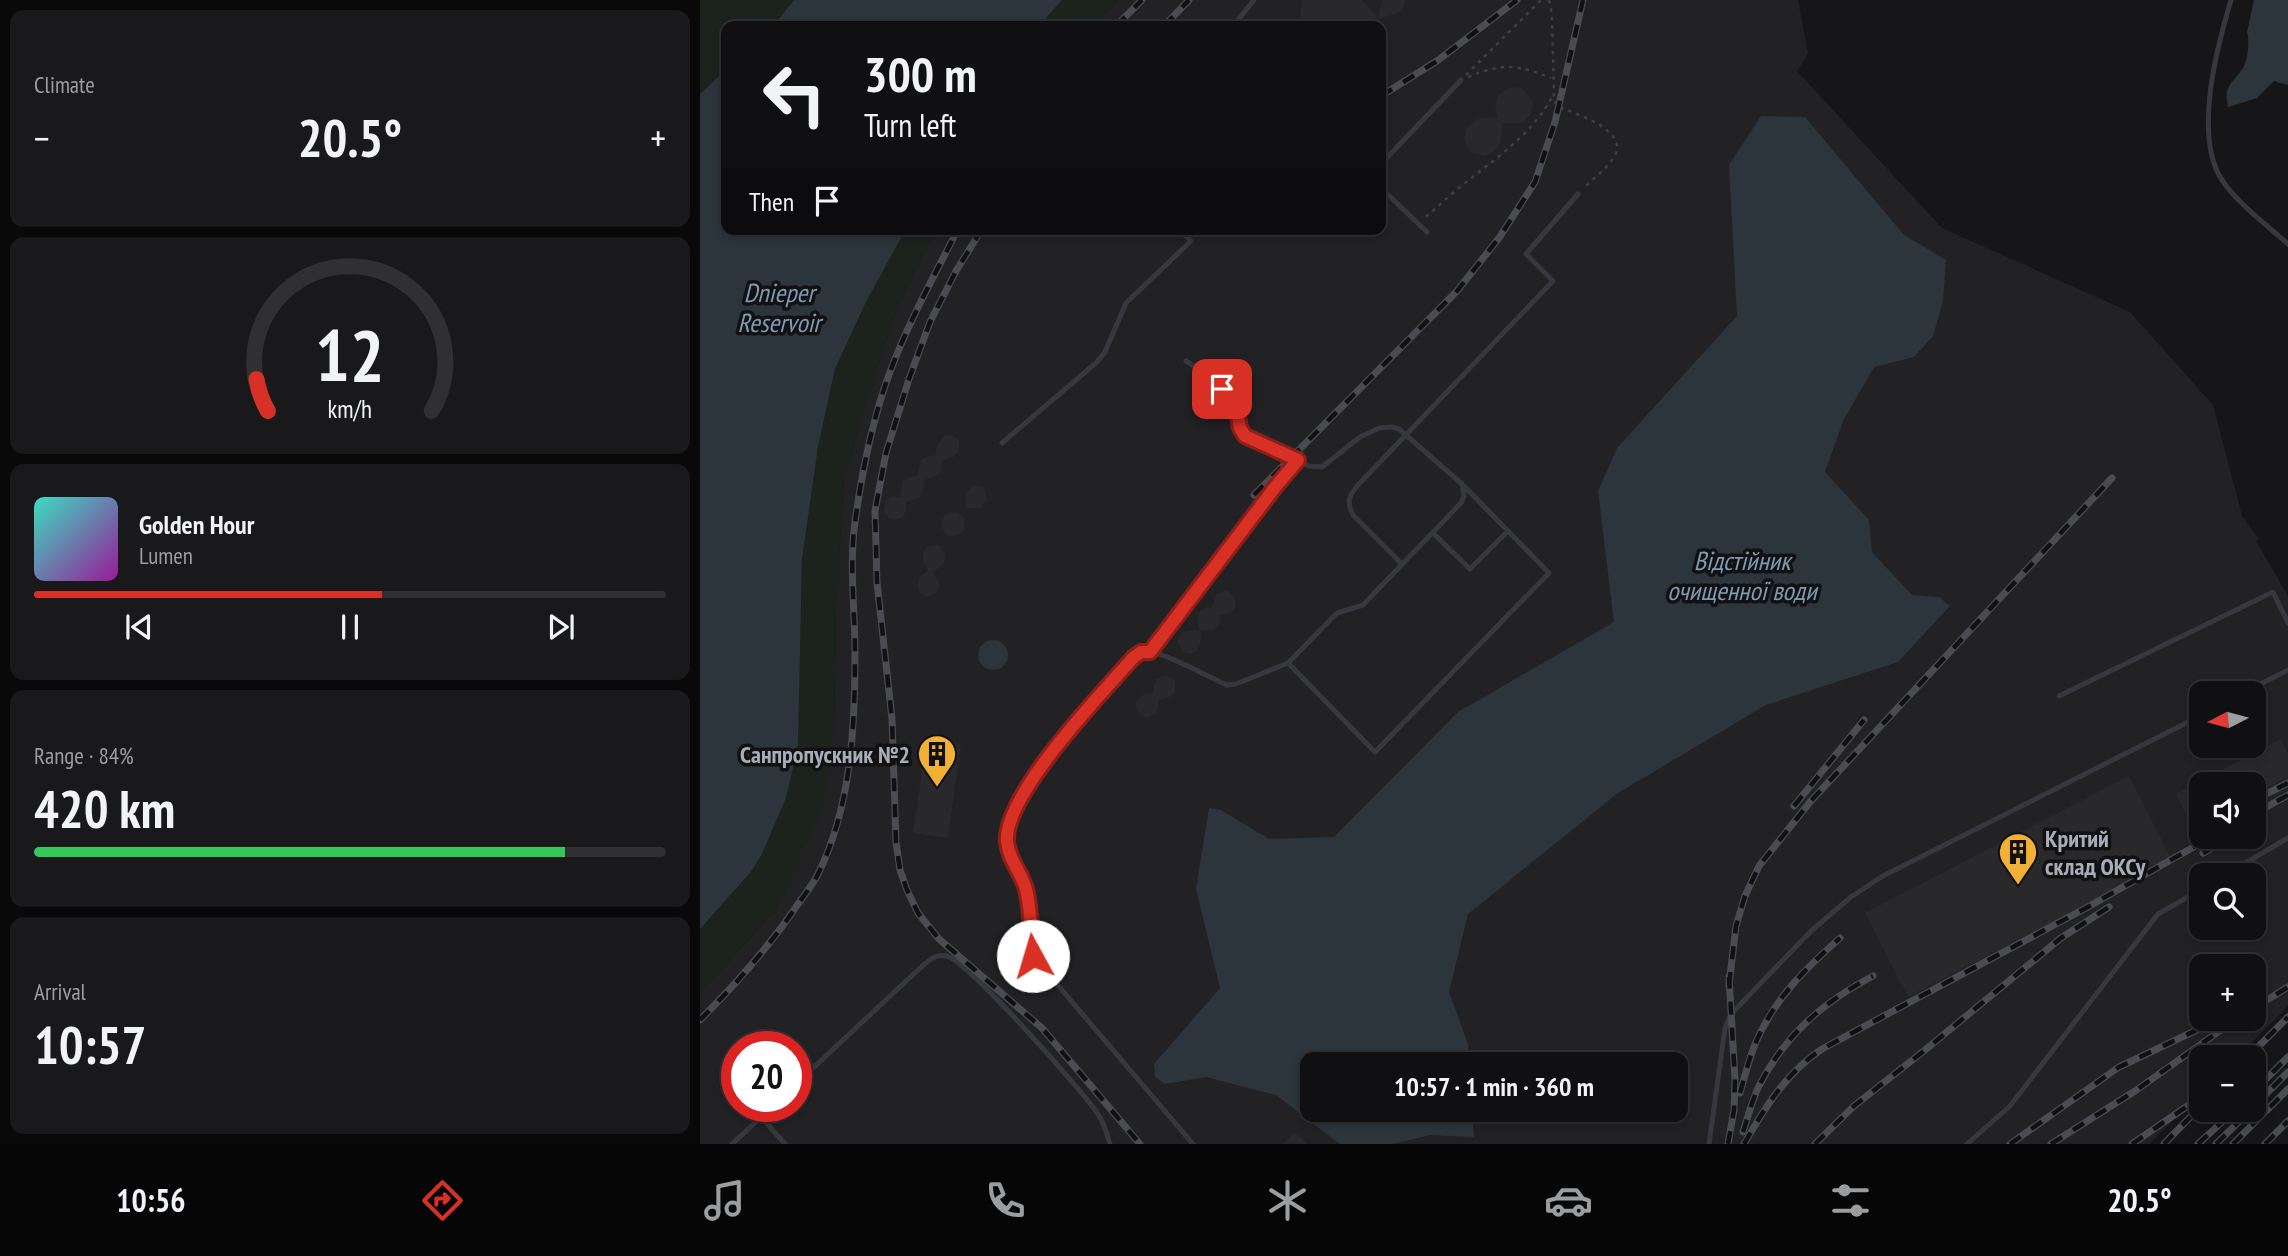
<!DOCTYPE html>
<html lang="en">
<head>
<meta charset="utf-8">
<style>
  body { margin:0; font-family:"PT Sans Narrow",sans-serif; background:#19191b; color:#f1f3f6; height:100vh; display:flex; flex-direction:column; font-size:26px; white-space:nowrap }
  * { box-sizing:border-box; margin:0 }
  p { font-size:23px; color:#9c9d9f }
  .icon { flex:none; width:38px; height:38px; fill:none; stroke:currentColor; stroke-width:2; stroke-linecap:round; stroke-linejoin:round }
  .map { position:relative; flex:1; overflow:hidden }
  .side { display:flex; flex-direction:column; gap:10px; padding:10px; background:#09090a; width:700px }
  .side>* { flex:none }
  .hud { position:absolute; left:21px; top:21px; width:665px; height:214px; border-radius:14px; box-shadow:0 4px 10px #0003,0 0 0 2px #303032; background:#101012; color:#f1f3f6; overflow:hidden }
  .needle { width:46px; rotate:264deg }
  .controls { position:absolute; left:1489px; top:681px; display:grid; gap:14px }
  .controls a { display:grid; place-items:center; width:77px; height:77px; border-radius:14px; background:#101012; box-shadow:0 4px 10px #0003,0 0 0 2px #303032; font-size:35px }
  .speed { position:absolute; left:21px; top:1031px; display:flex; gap:14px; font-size:35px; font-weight:700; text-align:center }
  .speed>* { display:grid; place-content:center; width:91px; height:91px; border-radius:50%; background:#101012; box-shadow:0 4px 10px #0003,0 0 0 2px #303032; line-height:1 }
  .speed .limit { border:10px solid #d22; background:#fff; color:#111 }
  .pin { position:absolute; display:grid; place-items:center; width:60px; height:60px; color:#fff; margin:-30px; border-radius:14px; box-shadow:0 4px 10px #0006 }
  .me { position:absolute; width:77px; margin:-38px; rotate:354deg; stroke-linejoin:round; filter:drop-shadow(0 0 5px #0008) }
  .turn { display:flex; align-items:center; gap:24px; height:147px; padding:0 28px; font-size:32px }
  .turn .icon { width:91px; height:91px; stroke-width:2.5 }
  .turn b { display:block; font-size:49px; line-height:60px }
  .then { display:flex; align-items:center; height:66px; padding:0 28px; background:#0003; gap:14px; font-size:26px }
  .big { font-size:52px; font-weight:600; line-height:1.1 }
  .side .widget { flex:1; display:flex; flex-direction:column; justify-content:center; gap:10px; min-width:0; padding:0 24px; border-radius:14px; background:#19191b }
  .side .dial { align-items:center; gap:0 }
  .dial svg { height:182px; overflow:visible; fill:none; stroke:#303032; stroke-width:7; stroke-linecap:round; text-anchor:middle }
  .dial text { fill:#f1f3f6; stroke:none }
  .song { display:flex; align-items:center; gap:21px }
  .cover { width:84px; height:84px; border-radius:10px; background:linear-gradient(135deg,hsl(170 70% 55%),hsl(300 70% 35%)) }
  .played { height:7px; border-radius:4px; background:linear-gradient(90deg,#d93025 55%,#303032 55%) }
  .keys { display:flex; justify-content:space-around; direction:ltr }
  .heat { display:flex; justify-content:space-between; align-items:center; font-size:38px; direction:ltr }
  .charge { height:10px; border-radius:5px; background:linear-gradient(90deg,#34c759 84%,#303032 0) }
  .trip { position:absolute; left:600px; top:1052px; width:388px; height:70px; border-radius:14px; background:#101012; box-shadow:0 4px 10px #0003,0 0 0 2px #303032; font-weight:600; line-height:70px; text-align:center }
  .tabs { display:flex; height:112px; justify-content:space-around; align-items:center; background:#060607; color:#9c9d9f }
  .tabs .icon { width:49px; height:49px }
  .tabs .active { color:#d93025 }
  .tabs b { font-size:32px; color:#f1f3f6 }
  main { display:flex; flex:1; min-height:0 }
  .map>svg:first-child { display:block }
  .built { fill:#222225; fill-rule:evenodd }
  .green { fill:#1c231d }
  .water { fill:#2c353c }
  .building { fill:#29292c }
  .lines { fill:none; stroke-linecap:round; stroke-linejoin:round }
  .path { stroke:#3d3f44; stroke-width:2.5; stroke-dasharray:3.5 5; stroke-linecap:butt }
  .service { stroke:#37383d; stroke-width:5 }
  .rail-casing { stroke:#4a4c52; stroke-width:7 }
  .rail { stroke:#111113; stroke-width:4.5; stroke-dasharray:13; stroke-linecap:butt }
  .route-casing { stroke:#8d1f18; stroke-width:18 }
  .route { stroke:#d93025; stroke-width:12 }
  .labels { text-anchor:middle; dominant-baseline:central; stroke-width:7; stroke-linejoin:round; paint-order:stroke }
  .poi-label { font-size:24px; font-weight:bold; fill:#a8adb8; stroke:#111113; text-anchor:end }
  .water-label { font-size:26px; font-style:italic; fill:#7f9bb3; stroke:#111113 }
</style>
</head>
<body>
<main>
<section class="side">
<div class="widget"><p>Climate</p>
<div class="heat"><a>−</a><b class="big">20.5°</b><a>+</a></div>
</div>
<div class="widget dial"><svg viewBox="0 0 100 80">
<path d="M14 69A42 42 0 1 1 86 69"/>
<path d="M14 69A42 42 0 0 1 9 55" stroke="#d93025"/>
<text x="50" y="56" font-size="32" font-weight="700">12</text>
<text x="50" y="72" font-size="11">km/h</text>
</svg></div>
<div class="widget">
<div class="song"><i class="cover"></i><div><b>Golden Hour</b><p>Lumen</p></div></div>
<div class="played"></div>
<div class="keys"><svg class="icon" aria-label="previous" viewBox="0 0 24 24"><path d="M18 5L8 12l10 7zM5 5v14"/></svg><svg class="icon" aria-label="pause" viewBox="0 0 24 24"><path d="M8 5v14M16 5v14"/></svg><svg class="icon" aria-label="next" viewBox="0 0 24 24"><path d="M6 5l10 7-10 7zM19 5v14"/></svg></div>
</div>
<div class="widget"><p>Range · 84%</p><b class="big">420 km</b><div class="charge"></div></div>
<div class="widget"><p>Arrival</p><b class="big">10:57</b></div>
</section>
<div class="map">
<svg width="1588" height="1144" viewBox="0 0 1588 1144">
  <rect width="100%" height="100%" fill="#161618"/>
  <path class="built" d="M 418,0 L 1098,0 L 1108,54 L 1097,71 L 1242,228 L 1430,312 L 1513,405 L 1542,516 L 1559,539 L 1556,541 L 1588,596 L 1588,1006 L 1537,1057 L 1502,1057 L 1501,1092 L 1449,1144 L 0,1144 L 0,993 L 78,907 L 134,730 L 136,607 L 144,477 L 172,383 L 197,309 L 236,229 L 681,229 L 681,26 L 393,26 ZM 1502,693 L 1554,693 L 1554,746 L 1502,746 ZM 1502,784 L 1554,784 L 1554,836 L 1502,836 ZM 1502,875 L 1554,875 L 1554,928 L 1502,928 ZM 1502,966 L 1554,966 L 1554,1018 L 1502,1018 ZM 37,1046 L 96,1046 L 96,1106 L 37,1106 ZM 612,1064 L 976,1064 L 976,1110 L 612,1110 Z"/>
  <g class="green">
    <path d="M 0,0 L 94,0 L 73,26 L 26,26 L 26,69 L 0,94 Z"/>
    <path d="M 362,0 L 418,0 L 393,26 L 339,26 Z"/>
    <path d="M 206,229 L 236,229 L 197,309 L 172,383 L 144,477 L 136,607 L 134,730 L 123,807 L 78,907 L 0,993 L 0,929 L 51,872 L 62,854 L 86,798 L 98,747 L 102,560 L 118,447 L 135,369 L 167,300 Z"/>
  </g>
  <g class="water">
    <path d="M 94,0 L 362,0 L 339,26 L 73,26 Z"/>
    <path d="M 1554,0 L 1588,0 L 1588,85 L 1574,81 L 1557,98 L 1528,107 C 1524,87 1530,85 1541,71 C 1548,63 1550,41 1547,32 Z"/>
    <path d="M 26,69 L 26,229 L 206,229 L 167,300 L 135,369 L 118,447 L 102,560 L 98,747 L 86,798 L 62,854 L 51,872 L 0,929 L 0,94 Z"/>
    <path d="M 1061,116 L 1105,117 L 1204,235 L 1246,260 L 1243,301 L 1233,336 L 1214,357 L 1174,367 L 1143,421 L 1125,472 L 1169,520 L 1172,552 L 1212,595 L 1239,597 L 1250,606 L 1198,662 L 1066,705 L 918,793 L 768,914 L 749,992 L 768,1044 L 769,1064 L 612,1064 L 612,1110 L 772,1110 L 774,1137 L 730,1135 L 693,1144 L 640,1144 L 576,1095 L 506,1077 L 465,1084 L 455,1077 L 454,1064 L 520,988 L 496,889 L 509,808 L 521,810 L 569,839 L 634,837 L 758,712 L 914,622 L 898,491 L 917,448 L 1037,316 L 1029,165 Z"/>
    <circle cx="293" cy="655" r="15"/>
  </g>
  <g class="building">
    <path d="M 602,0 L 662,0 L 678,18 L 682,0 L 706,0 L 701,12 L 679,19 L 685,26 L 608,25 L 600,18 Z"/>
    <path d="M 816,87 L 822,89 L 831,98 L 833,104 L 830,116 L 821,123 L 802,123 L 801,141 L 795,151 L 784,156 L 772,152 L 768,148 L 764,137 L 768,126 L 778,119 L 797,117 L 795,106 L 799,95 L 809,88 Z"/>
    <path d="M 246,435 L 253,436 L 259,441 L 259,452 L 253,457 L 241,461 L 242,469 L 238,475 L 224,480 L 223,494 L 217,499 L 206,502 L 206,511 L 203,517 L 196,520 L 189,518 L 184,512 L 186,501 L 192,497 L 200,497 L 203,481 L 210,477 L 217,476 L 221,460 L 228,456 L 235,455 L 238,443 Z"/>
    <path d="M 274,485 L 284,488 L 287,499 L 281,508 L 266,508 L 265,493 Z"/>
    <circle cx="253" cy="524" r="12"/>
    <path d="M 239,545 L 244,552 L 245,559 L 242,566 L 232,572 L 238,580 L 240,587 L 236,594 L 226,597 L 219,593 L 217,585 L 219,578 L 228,570 L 223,561 L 223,553 L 227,547 Z"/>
    <path d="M 526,590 L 535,597 L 535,608 L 530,613 L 520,615 L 519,625 L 513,630 L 501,630 L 500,644 L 497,651 L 490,654 L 483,652 L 477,642 L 480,635 L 486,631 L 499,630 L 497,619 L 499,612 L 506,608 L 512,608 L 516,595 Z"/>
    <path d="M 466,675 L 475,681 L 475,692 L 470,697 L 458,700 L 458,708 L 455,714 L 448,717 L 441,716 L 435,706 L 438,699 L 444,694 L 452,694 L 456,679 Z"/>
    <path d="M 227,738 L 261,743 L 248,838 L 213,833 Z"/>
    <path d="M 1581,739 L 1588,753 L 1588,777 L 1554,795 L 1554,784 L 1502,784 L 1502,822 L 1493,827 L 1476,794 Z"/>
    <path d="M 1429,776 L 1472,860 L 1208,997 L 1165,913 Z"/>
    <path d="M 595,1132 L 607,1144 L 583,1144 Z"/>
  </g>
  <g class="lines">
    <g class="path">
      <path d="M 849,0 L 852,14 L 854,101 L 859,107 C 876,114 930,130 914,157 C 907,169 892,179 883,189"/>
      <path d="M 766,75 L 841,0"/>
      <path d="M 768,77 C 802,63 817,64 851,78"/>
      <path d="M 726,217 C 737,207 748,197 759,188 C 793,160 831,136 852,97"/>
    </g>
    <g class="service">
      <path d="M 1531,0 C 1517,47 1493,136 1522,180 C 1537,203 1567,225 1588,244"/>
      <path d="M 533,26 L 554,0"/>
      <path d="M 681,164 L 761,80"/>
      <path d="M 681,188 L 727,232"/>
      <path d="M 486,361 C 504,372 528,388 536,409 C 540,419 539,427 545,436 L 609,466 L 622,467 L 660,437 L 679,428 L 691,427 L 699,429 L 762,484 L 764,496 L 761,503 L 663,605 L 637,613 L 588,663 L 536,684 L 527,685 C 510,678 458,648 443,652 C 440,652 435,656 433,658 L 357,745 L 323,794 L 308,824 L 307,842 L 310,856 L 326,888 L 333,956 L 493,1144"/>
      <path d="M 302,443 L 397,362 L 405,352 L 426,303 L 491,241 L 478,229"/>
      <path d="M 733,533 L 770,569 L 808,531"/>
      <path d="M 702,564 L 653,515 C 646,501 649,496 658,485 L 853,281 L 826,254 L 878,194"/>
      <path d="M 450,652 L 576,486 L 598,460"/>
      <path d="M 588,663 L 675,752 L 849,573 L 762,484"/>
      <path d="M 1543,693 L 1588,670"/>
      <path d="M 1359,696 L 1573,592 L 1588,623"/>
      <path d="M 1525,875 L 1588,838"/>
      <path d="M 96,1084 L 219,969 C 227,962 235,953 247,956 C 268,962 382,1090 398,1114 C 404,1123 407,1134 410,1144"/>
      <path d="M 61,1117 L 85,1144"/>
      <path d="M 32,1144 L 73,1106"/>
      <path d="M 1009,1144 L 1025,1028 L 1031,1014 L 1111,931 L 1151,897 L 1183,876 L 1502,715"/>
      <path d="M 1267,1144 L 1310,1106 L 1458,914 L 1502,889"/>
    </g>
    <g class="rail-casing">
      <g id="rail">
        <path d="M 416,26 L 442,0"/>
        <path d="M 464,26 L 489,0"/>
        <path d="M 681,96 L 737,61 L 817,0"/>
        <path d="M 282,229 L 256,271 L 230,322 L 209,379 L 186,453 L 175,511 L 177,582 L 192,719 L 196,842 L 200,870 L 207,890 L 218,913 L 239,939 L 342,1028 L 440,1144"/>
        <path d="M 554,495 L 757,291 L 799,238 L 835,182 L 855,122 L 883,0"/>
        <path d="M 1554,800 L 1588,783"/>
        <path d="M 1094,806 L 1164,720"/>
        <path d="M 1554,814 L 1588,795"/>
        <path d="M 1500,827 L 1502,826"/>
        <path d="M 1503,853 L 1534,836"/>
        <path d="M 1029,985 L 1036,926 L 1045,896 L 1059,866 L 1110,802 L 1412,478"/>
        <path d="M 1554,1008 L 1588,987"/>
        <path d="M 0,1020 C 35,985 68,948 96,907 C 103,897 111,887 117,876 C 151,809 155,728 155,654 C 155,610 149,565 155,522 C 162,472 172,420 190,372 C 208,323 234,276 258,229"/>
        <path d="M 1548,1057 L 1588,1017"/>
        <path d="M 1554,1091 L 1588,1057"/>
        <path d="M 1040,1093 C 1045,1076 1049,1058 1056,1042 C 1075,998 1105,969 1140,938"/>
        <path d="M 1554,1106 L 1588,1072"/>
        <path d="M 1043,1132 C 1048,1117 1052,1100 1059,1086 C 1085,1035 1123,1002 1173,976"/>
        <path d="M 1028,1144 L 1034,1110 L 1035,1079 L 1029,977"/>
        <path d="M 1044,1144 C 1066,1106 1086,1073 1122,1049 L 1386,908 L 1513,836"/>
        <path d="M 1115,1144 L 1154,1106 L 1225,1050 L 1361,938 L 1409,907"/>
        <path d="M 1310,1144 L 1419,1067 L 1522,1018"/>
        <path d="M 1351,1144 L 1435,1091 L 1538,1018"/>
        <path d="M 1432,1144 L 1502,1096"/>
        <path d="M 1464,1144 L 1502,1105"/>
        <path d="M 1498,1144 L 1535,1110"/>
        <path d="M 1516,1144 L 1551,1110"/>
        <path d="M 1533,1144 L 1588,1089"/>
        <path d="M 1565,1144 L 1588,1121"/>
      </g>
    </g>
    <use href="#rail" class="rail"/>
  </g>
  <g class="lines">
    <g class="route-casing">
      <path id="route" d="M 333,956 C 331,936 331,903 325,886 C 320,871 308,858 307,841 C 304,795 401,694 433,658 L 441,652 L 450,652 L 576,486 L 598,460 L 545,436 L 540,428 L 536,407 L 522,389"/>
    </g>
    <use href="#route" class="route"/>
  </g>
  <defs>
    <g id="building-pin" transform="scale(2.0125)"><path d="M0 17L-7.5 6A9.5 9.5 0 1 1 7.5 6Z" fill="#f2b134" stroke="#111113"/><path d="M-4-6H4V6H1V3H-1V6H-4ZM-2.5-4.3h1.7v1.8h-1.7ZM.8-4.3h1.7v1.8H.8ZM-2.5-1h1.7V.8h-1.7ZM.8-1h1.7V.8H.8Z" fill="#111"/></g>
  </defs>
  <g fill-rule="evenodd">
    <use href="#building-pin" x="237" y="754"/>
    <use href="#building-pin" x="1318" y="852"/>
  </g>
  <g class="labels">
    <g class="poi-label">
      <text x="210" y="754">Санпропускник №2</text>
      <text x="1345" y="838" text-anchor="start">Критий<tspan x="1345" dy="28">склад ОКСу</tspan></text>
    </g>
    <g class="water-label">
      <text x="79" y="292">Dnieper<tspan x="79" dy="30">Reservoir</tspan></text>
      <text x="1042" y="560">Відстійник<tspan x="1042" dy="30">очищенної води</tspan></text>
    </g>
  </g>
</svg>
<div class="controls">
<a><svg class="needle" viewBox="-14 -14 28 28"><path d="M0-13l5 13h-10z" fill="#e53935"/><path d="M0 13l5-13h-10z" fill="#9c9d9f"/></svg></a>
<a><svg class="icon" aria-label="sound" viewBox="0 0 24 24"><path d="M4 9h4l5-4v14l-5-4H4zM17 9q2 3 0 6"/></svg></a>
<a><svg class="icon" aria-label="search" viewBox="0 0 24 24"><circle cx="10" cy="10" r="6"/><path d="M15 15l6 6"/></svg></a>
<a>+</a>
<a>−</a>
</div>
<div class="speed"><div class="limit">20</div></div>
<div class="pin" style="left:522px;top:389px;background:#d93025"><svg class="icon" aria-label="arrive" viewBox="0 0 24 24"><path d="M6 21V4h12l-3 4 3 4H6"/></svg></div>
<svg class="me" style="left:333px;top:956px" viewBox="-20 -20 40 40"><circle r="19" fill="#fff"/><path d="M0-13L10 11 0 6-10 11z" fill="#d93025"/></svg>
<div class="trip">10:57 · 1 min · 360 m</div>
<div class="hud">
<div class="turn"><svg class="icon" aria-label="left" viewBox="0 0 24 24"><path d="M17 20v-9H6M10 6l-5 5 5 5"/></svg><div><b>300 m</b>Turn left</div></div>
<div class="then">Then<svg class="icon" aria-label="arrive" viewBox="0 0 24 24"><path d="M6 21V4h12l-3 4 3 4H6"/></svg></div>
</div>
</div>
</main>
<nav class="tabs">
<b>10:56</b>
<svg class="icon active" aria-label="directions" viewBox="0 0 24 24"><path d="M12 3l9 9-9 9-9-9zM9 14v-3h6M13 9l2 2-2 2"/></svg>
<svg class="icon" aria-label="music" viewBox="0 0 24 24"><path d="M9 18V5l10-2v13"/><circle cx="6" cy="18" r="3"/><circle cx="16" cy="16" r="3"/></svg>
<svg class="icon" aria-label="phone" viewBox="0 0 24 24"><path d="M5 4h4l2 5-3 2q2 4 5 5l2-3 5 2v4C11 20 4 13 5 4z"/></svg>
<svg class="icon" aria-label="climate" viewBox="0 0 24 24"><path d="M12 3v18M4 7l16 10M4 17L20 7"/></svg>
<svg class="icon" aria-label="car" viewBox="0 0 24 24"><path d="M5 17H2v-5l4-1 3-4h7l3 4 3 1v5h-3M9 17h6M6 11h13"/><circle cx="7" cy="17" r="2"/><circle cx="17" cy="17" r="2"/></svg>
<svg class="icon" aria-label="filters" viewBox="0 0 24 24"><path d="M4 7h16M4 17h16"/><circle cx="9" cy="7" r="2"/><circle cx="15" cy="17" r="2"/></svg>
<b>20.5°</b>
</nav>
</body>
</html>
